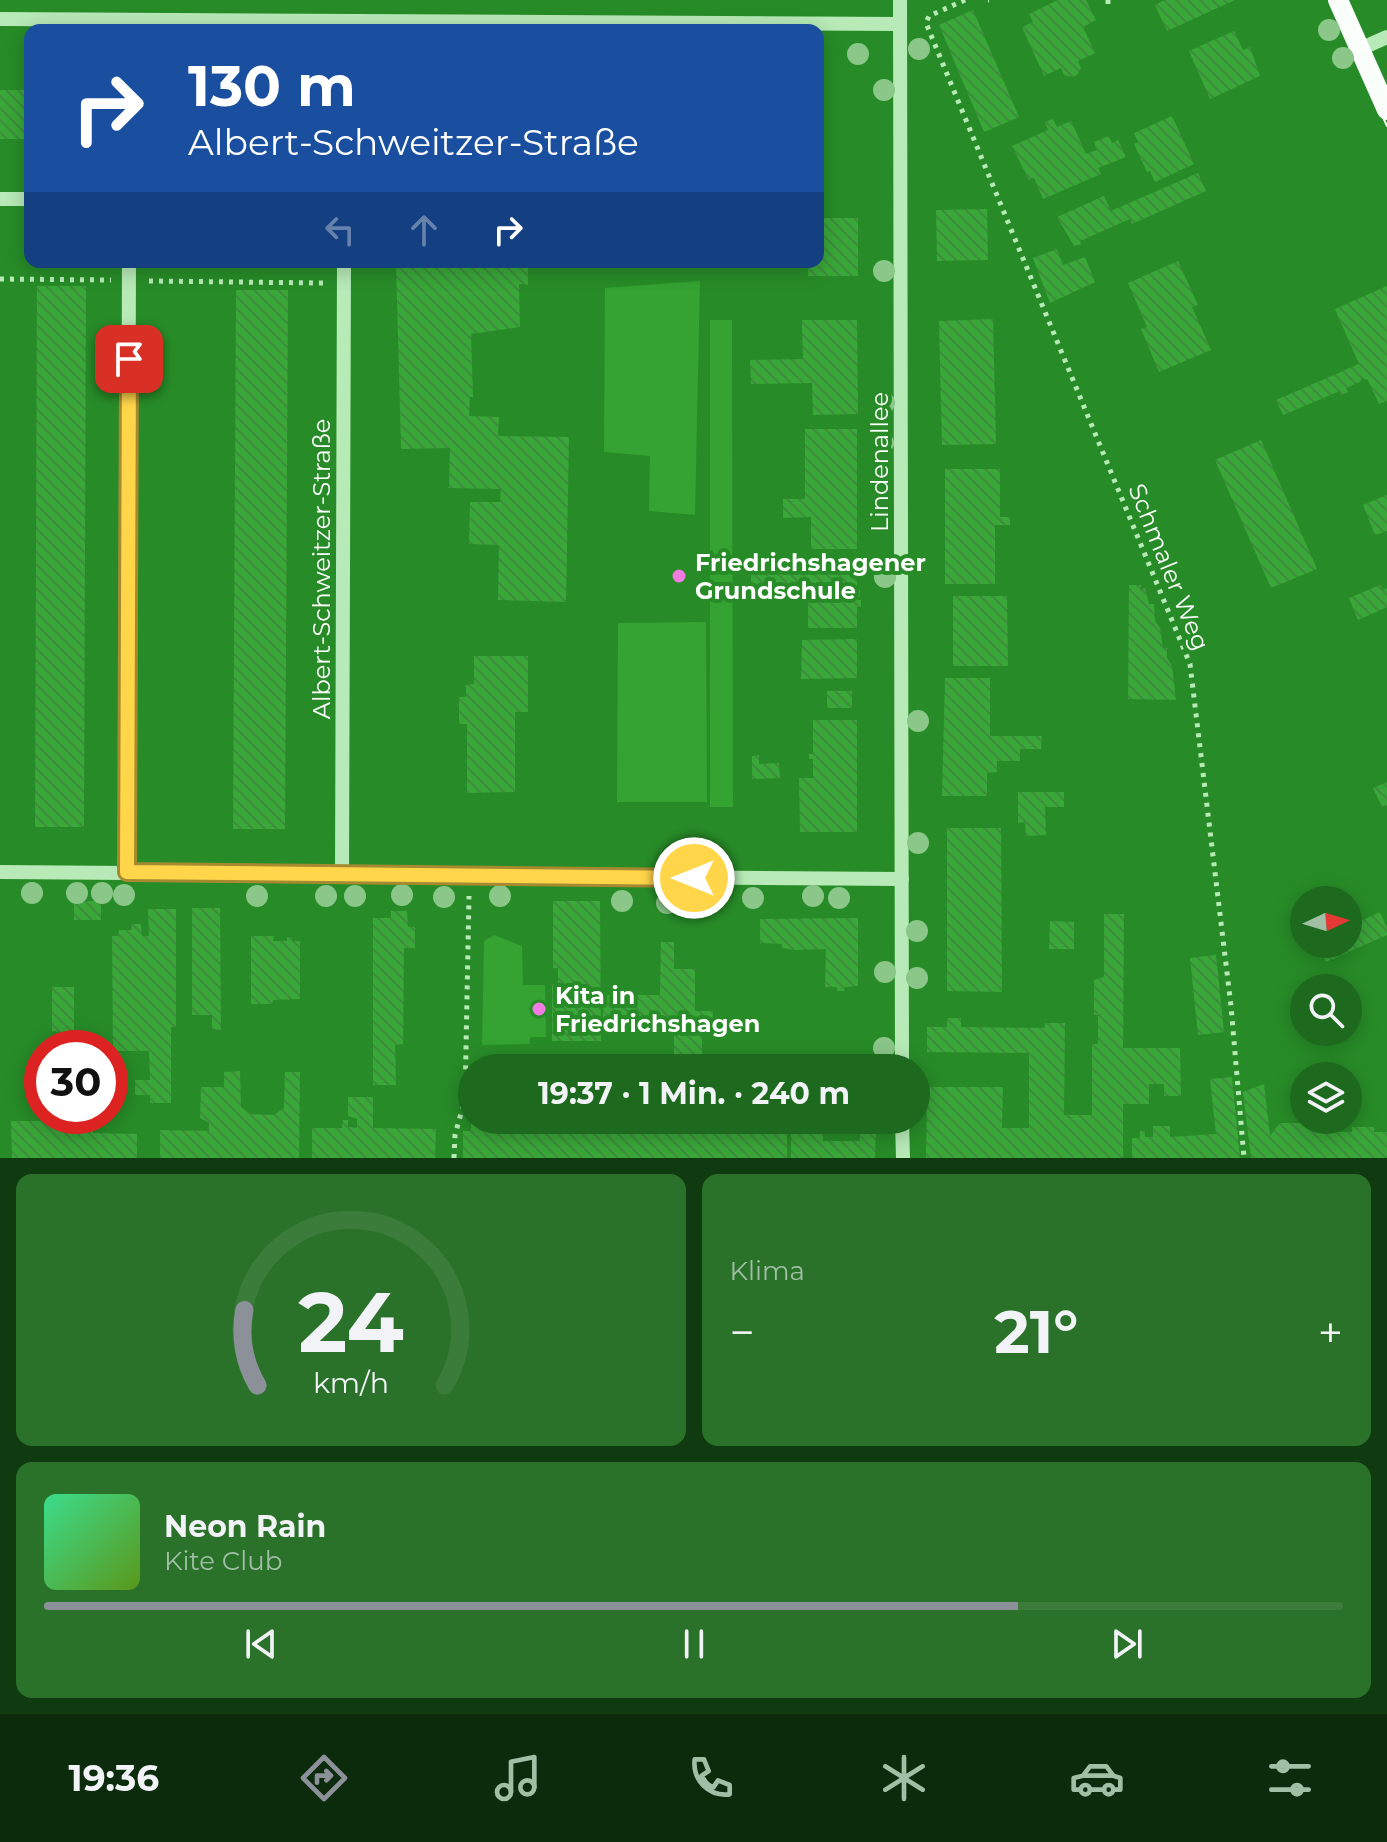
<!DOCTYPE html>
<html lang="de">
<head>
<meta charset="utf-8">
<style>
  body { margin:0; font-family:Montserrat,sans-serif; background:#2a712a; color:#f1f3f6; height:100vh; display:flex; flex-direction:column; font-size:30px; white-space:nowrap }
  * { box-sizing:border-box; margin:0 }
  p { font-size:26px; color:#a0bfa4 }
  .icon { flex:none; width:44px; height:44px; fill:none; stroke:currentColor; stroke-width:2; stroke-linecap:round; stroke-linejoin:round }
  .map { position:relative; height:1158px; overflow:hidden }
  .panel { display:flex; flex-direction:column; gap:16px; padding:16px; background:#103a10; flex:1 }
  .panel>* { flex:none }
  .top-card { position:absolute; left:24px; top:24px; width:800px; height:244px; border-radius:16px; box-shadow:0 4px 20px #0003; background:#1a4fa0; color:#fff; overflow:hidden }
  .needle { width:52px; rotate:86deg }
  .buttons { position:absolute; left:1290px; top:886px; display:grid; gap:16px }
  .buttons a { display:grid; place-items:center; width:72px; height:72px; border-radius:50%; background:#1d691d; box-shadow:0 4px 20px #0003; font-size:40px }
  .speed { position:absolute; left:24px; top:1030px; display:flex; gap:16px; font-size:40px; font-weight:700; text-align:center }
  .speed>* { display:grid; place-content:center; width:104px; height:104px; border-radius:50%; background:#1d691d; box-shadow:0 4px 20px #0003; line-height:1 }
  .speed .limit { border:12px solid #d22; background:#fff; color:#111 }
  .pin { position:absolute; display:grid; place-items:center; width:68px; height:68px; color:#fff; margin:-34px; border-radius:16px; box-shadow:0 4px 12px #0006 }
  .me { position:absolute; width:88px; margin:-44px; rotate:270deg; stroke-linejoin:round; filter:drop-shadow(0 0 6px #0008) }
  .turn { display:flex; align-items:center; gap:28px; height:168px; padding:0 32px; font-size:36px }
  .turn .icon { width:104px; height:104px; stroke-width:2.5 }
  .turn b { display:block; font-size:56px; line-height:68px }
  .lanes { display:flex; align-items:center; height:76px; padding:0 32px; background:#0003; justify-content:center; gap:40px; direction:ltr }
  .lanes .off { opacity:.35 }
  .big { font-size:60px; font-weight:700; line-height:1.1 }
  .panel .tile { flex:1; display:flex; flex-direction:column; justify-content:center; gap:12px; min-width:0; padding:0 28px; border-radius:16px; background:#2a712a }
  .panel .dial { align-items:center; gap:0 }
  .dial svg { height:208px; overflow:visible; fill:none; stroke:#3b7c3b; stroke-width:7; stroke-linecap:round; text-anchor:middle }
  .dial text { fill:#f1f3f6; stroke:none }
  .song { display:flex; align-items:center; gap:24px }
  .cover { width:96px; height:96px; border-radius:12px; background:linear-gradient(135deg,hsl(150 70% 55%),hsl(90 70% 35%)) }
  .played { height:8px; border-radius:4px; background:linear-gradient(90deg,#8c9099 75%,#3b7c3b 75%) }
  .keys { display:flex; justify-content:space-around; direction:ltr }
  .heat { display:flex; justify-content:space-between; align-items:center; font-size:44px; direction:ltr }
  .panel .tiles { flex:1; display:grid; gap:16px; grid-template-columns:1fr 1fr }
  .tile:last-child { grid-column:span 2 }
  .trip { position:absolute; left:458px; top:1054px; width:472px; height:80px; border-radius:40px; background:#1d691d; box-shadow:0 4px 20px #0003; font-weight:700; line-height:80px; text-align:center }
  .tabs { display:flex; height:128px; justify-content:space-around; align-items:center; background:#0c2a0c; color:#a0bfa4 }
  .tabs .icon { width:56px; height:56px }
  .tabs .selected { color:#8c9099 }
  .tabs b { font-size:36px; color:#f1f3f6 }
  .map>svg:first-child { display:block }
  .park { fill:#34a332 }
  .building { fill:url(#building-back-hatch) }
  .lines { fill:none; stroke-linecap:round; stroke-linejoin:round }
  .path { stroke:#b7eab6; stroke-width:5; stroke-dasharray:4 6; stroke-linecap:butt }
  .minor { stroke:#b7eab6; stroke-width:14 }
  .major { stroke:#f9fefa; stroke-width:20 }
  .tram { stroke:#fff; stroke-width:2 }
  .tree { fill:#8ac789 }
  .route-casing { stroke:#a68a30; stroke-width:20 }
  .route { stroke:#ffd54a; stroke-width:14 }
  .poi-dot { fill:#f27ce1; stroke:#278c27; stroke-width:3 }
  .labels { text-anchor:middle; dominant-baseline:central; stroke-width:8; stroke-linejoin:round; paint-order:stroke }
  .street-label { font-size:24px; fill:#fff; stroke:#278c27 }
  .poi-label { font-size:24px; font-weight:bold; fill:#fff; stroke:#278c27; text-anchor:start }
</style>
</head>
<body>
<div class="map">
<svg width="1387" height="1158" viewBox="0 0 1387 1158">
  <defs>
    <pattern id="building-back-hatch" width="6" height="6" patternUnits="userSpaceOnUse" patternTransform="scale(2)"><rect width="6" height="6" fill="#39a838"/><path d="M-1 5l2 2M0 0l6 6M5-1l2 2" fill="none" stroke="#3f8c3e"/></pattern>
  </defs>
  <rect width="100%" height="100%" fill="#278c27"/>
  <g class="park">
    <path d="M 700,281 L 695,515 L 649,511 L 650,456 L 604,452 L 605,288 Z"/>
    <path d="M 710,320 L 732,320 L 733,807 L 710,807 Z"/>
    <path d="M 706,622 L 707,802 L 617,802 L 618,623 Z"/>
    <path d="M 494,935 L 522,946 L 523,985 L 545,985 L 546,1037 L 530,1037 L 530,1044 L 482,1045 L 484,941 Z"/>
  </g>
  <g class="building">
    <path d="M 1058,0 L 1086,0 L 1096,20 L 1083,27 L 1095,53 L 1078,61 L 1081,68 L 1077,75 L 1072,77 L 1064,75 L 1061,68 L 1044,76 L 1022,27 L 1033,22 L 1029,14 Z"/>
    <path d="M 1165,0 L 1235,0 L 1167,31 L 1155,5 Z"/>
    <path d="M 973,10 L 1019,117 L 984,132 L 939,25 Z"/>
    <path d="M 1234,31 L 1243,50 L 1250,47 L 1260,76 L 1210,99 L 1189,51 Z"/>
    <rect x="0" y="90" width="30" height="49"/>
    <path d="M 1172,116 L 1194,164 L 1155,182 L 1150,171 L 1147,172 L 1134,144 L 1138,142 L 1134,133 Z"/>
    <path d="M 1053,119 L 1057,127 L 1071,121 L 1086,154 L 1097,150 L 1094,142 L 1109,136 L 1112,143 L 1118,140 L 1126,157 L 1098,168 L 1101,174 L 1043,199 L 1034,178 L 1029,180 L 1012,146 L 1048,130 L 1045,122 Z"/>
    <path d="M 1198,173 L 1206,191 L 1132,224 L 1130,219 L 1080,241 L 1081,244 L 1074,246 L 1057,217 L 1104,196 L 1111,211 Z"/>
    <path d="M 987,209 L 988,260 L 937,261 L 936,210 Z"/>
    <path d="M 818,218 L 858,218 L 858,276 L 808,276 L 808,262 L 818,262 Z"/>
    <path d="M 1057,249 L 1063,265 L 1085,257 L 1095,282 L 1050,303 L 1033,258 Z"/>
    <path d="M 1178,261 L 1198,305 L 1192,307 L 1211,350 L 1159,372 L 1141,329 L 1147,327 L 1128,283 Z"/>
    <path d="M 396,262 L 528,262 L 528,285 L 519,284 L 520,327 L 471,334 L 473,397 L 470,397 L 469,416 L 499,417 L 498,436 L 569,437 L 566,602 L 498,600 L 499,545 L 469,544 L 470,502 L 500,502 L 501,489 L 449,488 L 450,448 L 401,449 Z"/>
    <path d="M 37,286 L 86,286 L 84,827 L 35,827 Z"/>
    <path d="M 1387,286 L 1387,401 L 1379,404 L 1368,380 L 1361,378 L 1360,382 L 1346,388 L 1348,392 L 1341,395 L 1340,391 L 1283,415 L 1276,400 L 1359,364 L 1335,309 Z"/>
    <path d="M 236,290 L 288,290 L 285,829 L 233,829 Z"/>
    <path d="M 993,319 L 996,444 L 942,445 L 939,321 Z"/>
    <path d="M 802,320 L 857,320 L 858,414 L 813,415 L 812,383 L 751,384 L 750,360 L 803,359 Z"/>
    <path d="M 805,429 L 857,429 L 857,549 L 811,549 L 811,517 L 783,518 L 783,499 L 805,499 Z"/>
    <path d="M 1261,440 L 1317,569 L 1271,588 L 1215,460 Z"/>
    <path d="M 945,469 L 1000,469 L 1000,517 L 1010,517 L 1010,525 L 995,525 L 995,584 L 945,584 Z"/>
    <path d="M 1387,495 L 1387,531 L 1375,535 L 1363,505 Z"/>
    <path d="M 751,569 L 857,569 L 857,590 L 860,590 L 860,597 L 857,597 L 858,600 L 861,600 L 861,607 L 857,607 L 857,628 L 808,628 L 808,588 L 801,583 L 794,591 L 751,590 Z"/>
    <path d="M 1129,585 L 1141,585 L 1141,589 L 1145,588 L 1149,604 L 1154,604 L 1155,621 L 1160,628 L 1163,648 L 1167,648 L 1167,658 L 1172,666 L 1176,700 L 1128,699 Z"/>
    <path d="M 1380,585 L 1383,590 L 1387,588 L 1387,607 L 1358,620 L 1349,598 Z"/>
    <path d="M 953,596 L 1007,596 L 1008,666 L 953,666 Z"/>
    <path d="M 857,639 L 857,678 L 801,679 L 802,640 Z"/>
    <path d="M 474,656 L 528,656 L 528,712 L 515,712 L 515,792 L 467,793 L 467,724 L 459,724 L 459,697 L 466,697 L 466,685 L 474,684 Z"/>
    <path d="M 945,678 L 990,678 L 990,736 L 1042,736 L 1041,749 L 1020,749 L 1020,761 L 997,761 L 997,772 L 987,773 L 987,796 L 942,796 Z"/>
    <rect x="827" y="691" width="25" height="17"/>
    <path d="M 813,720 L 857,720 L 857,832 L 800,832 L 799,778 L 813,778 L 813,759 L 809,759 L 809,754 L 813,754 Z"/>
    <path d="M 759,755 L 759,764 L 779,763 L 780,778 L 752,779 L 752,756 Z"/>
    <path d="M 1387,782 L 1387,805 L 1382,807 L 1373,788 Z"/>
    <path d="M 1018,792 L 1064,792 L 1064,807 L 1045,807 L 1046,835 L 1026,836 L 1025,822 L 1018,823 Z"/>
    <path d="M 947,828 L 1001,828 L 1002,992 L 947,991 Z"/>
    <rect x="74" y="901" width="27" height="19"/>
    <path d="M 553,901 L 600,901 L 601,1041 L 552,1041 L 552,984 L 558,984 L 558,968 L 553,968 Z"/>
    <path d="M 192,908 L 220,908 L 221,1030 L 212,1029 L 212,1015 L 192,1015 Z"/>
    <path d="M 148,909 L 176,909 L 176,1027 L 171,1027 L 171,1103 L 150,1103 L 150,1095 L 135,1095 L 135,1080 L 150,1080 L 149,1051 L 113,1051 L 112,936 L 118,936 L 119,930 L 132,930 L 131,924 L 141,924 L 142,936 L 149,936 Z"/>
    <path d="M 391,911 L 407,911 L 408,927 L 415,927 L 415,948 L 404,948 L 403,1044 L 395,1045 L 396,1085 L 373,1085 L 373,918 L 391,918 Z"/>
    <path d="M 1380,912 L 1387,928 L 1387,935 L 1326,962 L 1318,944 L 1348,944 L 1348,927 Z"/>
    <path d="M 1104,914 L 1124,914 L 1123,1048 L 1180,1048 L 1181,1096 L 1164,1096 L 1164,1084 L 1149,1084 L 1149,1104 L 1123,1104 L 1123,1158 L 926,1158 L 927,1087 L 1003,1087 L 1002,1128 L 1029,1128 L 1029,1053 L 927,1052 L 927,1027 L 947,1027 L 947,1018 L 961,1018 L 961,1027 L 1045,1028 L 1045,1023 L 1065,1023 L 1064,1115 L 1092,1115 L 1092,1044 L 1098,1044 L 1098,1015 L 1094,1015 L 1094,980 L 1104,977 Z"/>
    <path d="M 858,918 L 858,986 L 845,987 L 844,991 L 837,991 L 837,987 L 825,987 L 826,949 L 795,950 L 782,948 L 782,944 L 760,943 L 760,919 Z"/>
    <path d="M 1050,921 L 1074,922 L 1074,949 L 1049,949 Z"/>
    <path d="M 251,936 L 274,936 L 273,941 L 287,941 L 287,937 L 292,937 L 292,941 L 300,941 L 300,999 L 273,1000 L 272,1004 L 251,1004 Z"/>
    <path d="M 661,942 L 674,942 L 674,969 L 695,969 L 695,1011 L 713,1011 L 713,1032 L 702,1035 L 702,1068 L 674,1068 L 674,1035 L 603,1034 L 603,995 L 660,995 Z"/>
    <path d="M 1216,955 L 1224,1032 L 1198,1035 L 1190,958 Z"/>
    <path d="M 52,987 L 74,987 L 74,1048 L 59,1048 L 59,1032 L 52,1031 Z"/>
    <path d="M 240,1071 L 241,1107 L 251,1114 L 274,1115 L 284,1108 L 285,1072 L 300,1072 L 299,1158 L 160,1158 L 160,1130 L 209,1131 L 209,1123 L 200,1118 L 201,1087 L 224,1087 L 224,1072 Z"/>
    <path d="M 1232,1077 L 1240,1158 L 1132,1158 L 1132,1138 L 1140,1138 L 1140,1131 L 1145,1131 L 1145,1137 L 1153,1137 L 1153,1126 L 1170,1126 L 1170,1137 L 1216,1134 L 1210,1079 Z"/>
    <path d="M 1264,1084 L 1270,1136 L 1280,1123 L 1322,1123 L 1322,1132 L 1352,1132 L 1352,1127 L 1374,1127 L 1374,1132 L 1387,1132 L 1387,1158 L 1251,1158 L 1243,1092 Z"/>
    <path d="M 348,1097 L 373,1097 L 373,1128 L 436,1129 L 435,1158 L 312,1158 L 312,1128 L 342,1128 L 343,1120 L 348,1120 L 348,1127 L 357,1128 L 357,1119 L 348,1116 Z"/>
    <path d="M 57,1116 L 92,1116 L 93,1133 L 137,1134 L 137,1158 L 12,1158 L 11,1121 L 57,1121 Z"/>
    <path d="M 509,1120 L 603,1120 L 603,1129 L 662,1129 L 662,1120 L 787,1120 L 787,1158 L 463,1158 L 463,1131 L 471,1131 L 471,1123 L 479,1123 L 479,1130 L 509,1130 Z"/>
    <path d="M 808,1120 L 848,1120 L 848,1132 L 823,1132 L 823,1141 L 860,1141 L 860,1128 L 876,1128 L 875,1158 L 791,1158 L 791,1132 L 808,1132 Z"/>
  </g>
  <g class="lines">
    <g class="path">
      <path d="M 965,0 L 929,16 L 926,23 L 1190,664 L 1231,1006 L 1244,1158"/>
      <path d="M 988,0 L 989,0"/>
      <path d="M 1108,0 L 1108,9"/>
      <path d="M 0,279 L 111,280"/>
      <path d="M 149,281 L 323,283"/>
      <path d="M 454,1158 L 455,1135 L 465,1099 L 469,896"/>
    </g>
    <g class="minor">
      <path d="M 900,0 L 902,1068"/>
      <path d="M 0,19 L 900,24"/>
      <path d="M 1360,49 L 1387,37"/>
      <path d="M 0,199 L 30,199"/>
      <path d="M 0,872 L 902,879"/>
      <path d="M 127,872 L 129,262"/>
      <path d="M 342,875 L 344,262"/>
      <path d="M 902,1120 L 903,1158"/>
    </g>
    <path class="major" d="M 1338,0 L 1387,110"/>
    <g class="tram">
      <path d="M 1330,0 L 1387,126"/>
      <path d="M 1345,0 L 1387,94"/>
    </g>
  </g>
  <g class="tree">
    <circle cx="1329" cy="30" r="11"/>
    <circle cx="919" cy="49" r="11"/>
    <circle cx="858" cy="54" r="11"/>
    <circle cx="1343" cy="58" r="11"/>
    <circle cx="884" cy="90" r="11"/>
    <circle cx="884" cy="271" r="11"/>
    <circle cx="884" cy="403" r="11"/>
    <circle cx="883" cy="443" r="11"/>
    <circle cx="885" cy="577" r="11"/>
    <circle cx="918" cy="721" r="11"/>
    <circle cx="918" cy="843" r="11"/>
    <circle cx="32" cy="893" r="11"/>
    <circle cx="77" cy="893" r="11"/>
    <circle cx="102" cy="893" r="11"/>
    <circle cx="124" cy="895" r="11"/>
    <circle cx="402" cy="895" r="11"/>
    <circle cx="257" cy="896" r="11"/>
    <circle cx="326" cy="896" r="11"/>
    <circle cx="355" cy="896" r="11"/>
    <circle cx="500" cy="896" r="11"/>
    <circle cx="813" cy="896" r="11"/>
    <circle cx="444" cy="897" r="11"/>
    <circle cx="753" cy="898" r="11"/>
    <circle cx="839" cy="898" r="11"/>
    <circle cx="622" cy="901" r="11"/>
    <circle cx="667" cy="903" r="11"/>
    <circle cx="702" cy="905" r="11"/>
    <circle cx="917" cy="931" r="11"/>
    <circle cx="885" cy="972" r="11"/>
    <circle cx="917" cy="978" r="11"/>
    <circle cx="884" cy="1048" r="11"/>
  </g>
  <g class="lines">
    <g class="route-casing">
      <path id="route" d="M 129,359 L 127,872 L 694,878"/>
    </g>
    <use href="#route" class="route"/>
  </g>
  <g class="poi-dot">
    <circle cx="679" cy="576" r="8"/>
    <circle cx="539" cy="1009" r="8"/>
  </g>
  <g class="labels">
    <g class="street-label">
      <text transform="translate(879 462) rotate(-90)">Lindenallee</text>
      <text transform="translate(1169 567) rotate(68)">Schmaler Weg</text>
      <text transform="translate(321 569) rotate(-90)">Albert-Schweitzer-Straße</text>
    </g>
    <g class="poi-label">
      <text x="695" y="562">Friedrichshagener<tspan x="695" dy="28">Grundschule</tspan></text>
      <text x="555" y="995">Kita in<tspan x="555" dy="28">Friedrichshagen</tspan></text>
    </g>
  </g>
</svg>
<div class="buttons">
<a><svg class="needle" viewBox="-14 -14 28 28"><path d="M0-13l5 13h-10z" fill="#e53935"/><path d="M0 13l5-13h-10z" fill="#a0bfa4"/></svg></a>
<a><svg class="icon" aria-label="search" viewBox="0 0 24 24"><circle cx="10" cy="10" r="6"/><path d="M15 15l6 6"/></svg></a>
<a><svg class="icon" aria-label="layers" viewBox="0 0 24 24"><path d="M12 4l9 5-9 5-9-5zM3 14l9 5 9-5"/></svg></a>
</div>
<div class="speed"><div class="limit">30</div></div>
<div class="pin" style="left:129px;top:359px;background:#d93025"><svg class="icon" aria-label="arrive" viewBox="0 0 24 24"><path d="M6 21V4h12l-3 4 3 4H6"/></svg></div>
<svg class="me" style="left:694px;top:878px" viewBox="-20 -20 40 40"><circle r="17" fill="#ffd54a" stroke="#fff" stroke-width="3"/><path d="M0-11L8 9 0 5-8 9z" fill="#fff"/></svg>
<div class="trip">19:37 · 1 Min. · 240 m</div>
<div class="top-card">
<div class="turn"><svg class="icon" aria-label="right" viewBox="0 0 24 24"><path d="M7 20v-9h11M14 6l5 5-5 5"/></svg><div><b>130 m</b>Albert-Schweitzer-Straße</div></div>
<div class="lanes"><svg class="icon off" aria-label="left" viewBox="0 0 24 24"><path d="M17 20v-9H6M10 6l-5 5 5 5"/></svg><svg class="icon off" aria-label="ahead" viewBox="0 0 24 24"><path d="M12 20V5M6 11l6-6 6 6"/></svg><svg class="icon" aria-label="right" viewBox="0 0 24 24"><path d="M7 20v-9h11M14 6l5 5-5 5"/></svg></div>
</div>
</div>
<section class="panel">
<div class="tiles">
<div class="tile dial"><svg viewBox="0 0 100 80">
<path d="M14 69A42 42 0 1 1 86 69"/>
<path d="M14 69A42 42 0 0 1 9 40" stroke="#8c9099"/>
<text x="50" y="56" font-size="32" font-weight="700">24</text>
<text x="50" y="72" font-size="11">km/h</text>
</svg></div>
<div class="tile"><p>Klima</p>
<div class="heat"><a>−</a><b class="big">21°</b><a>+</a></div>
</div>
<div class="tile">
<div class="song"><i class="cover"></i><div><b>Neon Rain</b><p>Kite Club</p></div></div>
<div class="played"></div>
<div class="keys"><svg class="icon" aria-label="previous" viewBox="0 0 24 24"><path d="M18 5L8 12l10 7zM5 5v14"/></svg><svg class="icon" aria-label="pause" viewBox="0 0 24 24"><path d="M8 5v14M16 5v14"/></svg><svg class="icon" aria-label="next" viewBox="0 0 24 24"><path d="M6 5l10 7-10 7zM19 5v14"/></svg></div>
</div>
</div>
</section>
<nav class="tabs">
<b>19:36</b>
<svg class="icon selected" aria-label="directions" viewBox="0 0 24 24"><path d="M12 3l9 9-9 9-9-9zM9 14v-3h6M13 9l2 2-2 2"/></svg>
<svg class="icon" aria-label="music" viewBox="0 0 24 24"><path d="M9 18V5l10-2v13"/><circle cx="6" cy="18" r="3"/><circle cx="16" cy="16" r="3"/></svg>
<svg class="icon" aria-label="phone" viewBox="0 0 24 24"><path d="M5 4h4l2 5-3 2q2 4 5 5l2-3 5 2v4C11 20 4 13 5 4z"/></svg>
<svg class="icon" aria-label="climate" viewBox="0 0 24 24"><path d="M12 3v18M4 7l16 10M4 17L20 7"/></svg>
<svg class="icon" aria-label="car" viewBox="0 0 24 24"><path d="M5 17H2v-5l4-1 3-4h7l3 4 3 1v5h-3M9 17h6M6 11h13"/><circle cx="7" cy="17" r="2"/><circle cx="17" cy="17" r="2"/></svg>
<svg class="icon" aria-label="filters" viewBox="0 0 24 24"><path d="M4 7h16M4 17h16"/><circle cx="9" cy="7" r="2"/><circle cx="15" cy="17" r="2"/></svg>
</nav>
</body>
</html>
